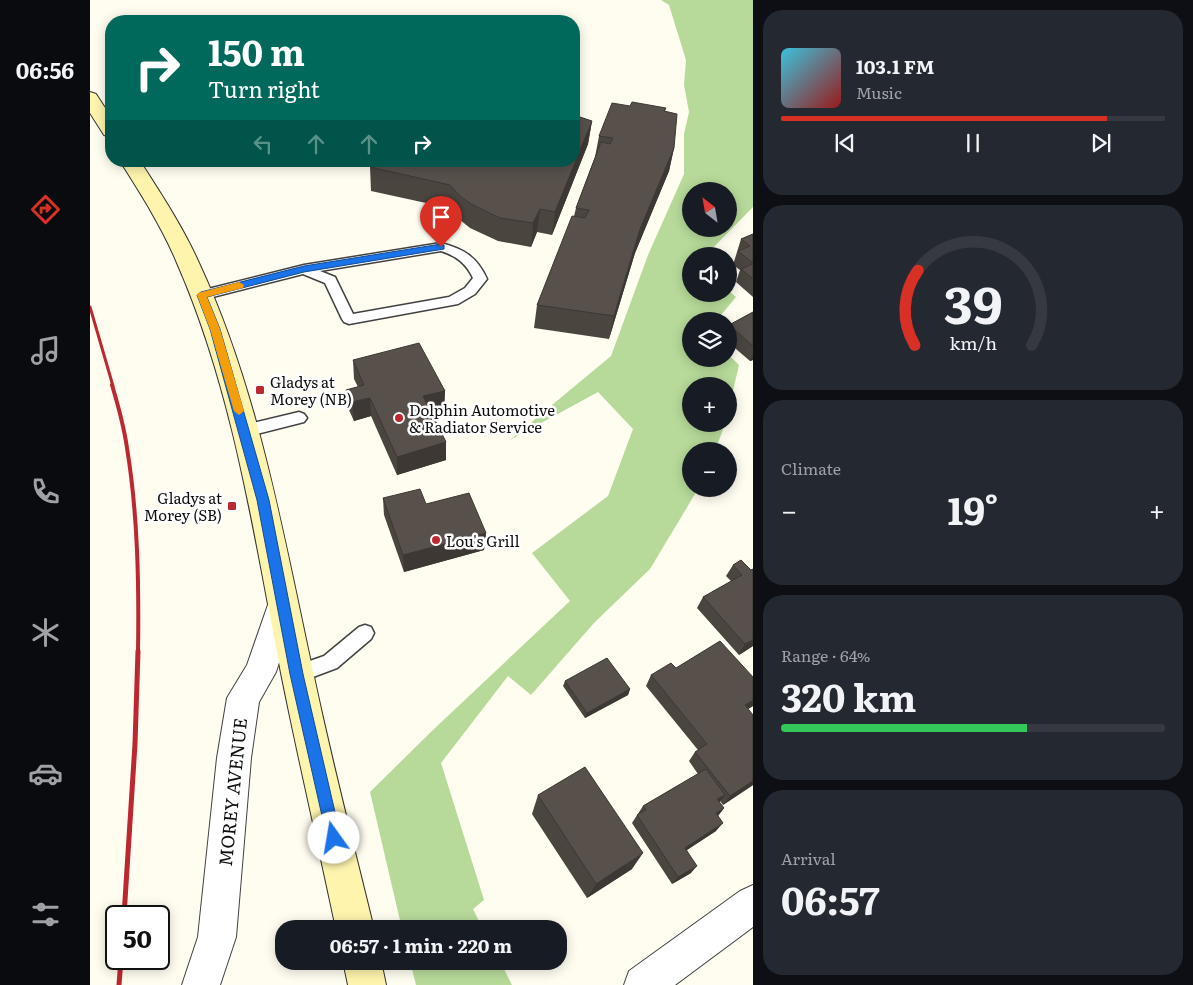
<!DOCTYPE html>
<html lang="en">
<head>
<meta charset="utf-8">
<style>
  body { margin:0; font-family:Literata,serif; background:#242831; color:#f1f3f6; height:100vh; display:flex; flex-direction:column; font-size:19px; white-space:nowrap }
  * { box-sizing:border-box; margin:0 }
  p { font-size:16px; color:#9ea1a6 }
  .icon { flex:none; width:28px; height:28px; fill:none; stroke:currentColor; stroke-width:2; stroke-linecap:round; stroke-linejoin:round }
  .map { position:relative; flex:1; overflow:hidden }
  .details { display:flex; flex-direction:column; gap:10px; padding:10px; background:#0d0f14; width:440px }
  .details>* { flex:none }
  .guide { position:absolute; left:15px; top:15px; width:475px; height:152px; border-radius:20px; box-shadow:0 2px 12px #0003; background:#00695c; color:#fff; overflow:hidden }
  .needle { width:32px; rotate:329deg }
  .tools { position:absolute; left:592px; top:182px; display:grid; gap:10px }
  .tools a { display:grid; place-items:center; width:55px; height:55px; border-radius:50%; background:#171b24; box-shadow:0 2px 12px #0003; font-size:25px }
  .speed { position:absolute; left:15px; top:905px; display:flex; gap:10px; font-size:25px; font-weight:700; text-align:center }
  .speed>* { display:grid; place-content:center; width:65px; height:65px; border-radius:50%; background:#171b24; box-shadow:0 2px 12px #0003; line-height:1 }
  .speed .limit { border:2px solid #111; border-radius:8px; background:#fff; color:#111 }
  .pin { position:absolute; display:grid; place-items:center; width:42px; height:42px; color:#fff; margin:-51px -21px; border-radius:50% 50% 50% 0; rotate:-45deg; box-shadow:0 0 5px #0007 }
  .pin .icon { rotate:45deg }
  .me { position:absolute; width:55px; margin:-28px; rotate:347deg; stroke-linejoin:round; filter:drop-shadow(0 0 4px #0008) }
  .turn { display:flex; align-items:center; gap:18px; height:105px; padding:0 20px; font-size:22px }
  .turn .icon { width:65px; height:65px; stroke-width:2.5 }
  .turn b { display:block; font-size:35px; line-height:42px }
  .lanes { display:flex; align-items:center; height:48px; padding:0 20px; background:#0003; justify-content:center; gap:25px; direction:ltr }
  .lanes .off { opacity:.35 }
  .big { font-size:38px; font-weight:700; line-height:1.1 }
  .details .widget { flex:1; display:flex; flex-direction:column; justify-content:center; gap:8px; min-width:0; padding:0 18px; border-radius:20px; background:#242831 }
  .details .dial { align-items:center; gap:0 }
  .dial svg { height:130px; overflow:visible; fill:none; stroke:#363941; stroke-width:7; stroke-linecap:round; text-anchor:middle }
  .dial text { fill:#f1f3f6; stroke:none }
  .song { display:flex; align-items:center; gap:15px }
  .cover { width:60px; height:60px; border-radius:8px; background:linear-gradient(135deg,hsl(190 70% 55%),hsl(0 70% 35%)) }
  .played { height:5px; border-radius:2px; background:linear-gradient(90deg,#d93025 85%,#363941 85%) }
  .keys { display:flex; justify-content:space-around; direction:ltr }
  .heat { display:flex; justify-content:space-between; align-items:center; font-size:28px; direction:ltr }
  .charge { height:8px; border-radius:4px; background:linear-gradient(90deg,#34c759 64%,#363941 0) }
  .trip { position:absolute; left:185px; top:920px; width:292px; height:50px; border-radius:20px; background:#171b24; box-shadow:0 2px 12px #0003; font-weight:700; line-height:50px; text-align:center }
  main { display:flex; flex:1; min-height:0 }
  .menu { display:flex; flex-direction:column; width:90px; justify-content:space-around; align-items:center; background:#090b0e; color:#9ea1a6 }
  .menu .icon { width:35px; height:35px }
  .menu .current { color:#d93025 }
  .menu b { font-size:22px; color:#f1f3f6 }
  .map>svg:first-child { display:block }
  .forest { fill:#b7da9a; fill-rule:evenodd }
  .lines { fill:none; stroke-linecap:round; stroke-linejoin:round }
  .lane-casing { stroke:#424242; stroke-width:3 }
  .street-casing { stroke:#424242; stroke-width:2 }
  .secondary-casing { stroke:#313131; stroke-width:2 }
  .path { stroke:#313131; stroke-width:2; stroke-dasharray:3 2; stroke-linecap:butt }
  .lane { fill:#fff; fill-rule:evenodd }
  .street { fill:#fff; fill-rule:evenodd }
  .secondary { fill:#fef4ad; fill-rule:evenodd }
  .rail-far2 { stroke:#bd2830; stroke-width:3 }
  .rail-far1 { stroke:#bd2830; stroke-width:4 }
  .rail { stroke:#bd2830; stroke-width:5 }
  .wall { fill:#4b4540 }
  .shaded-wall { fill:#3d3834 }
  .building { fill:#57504b; stroke:#3d3834 }
  .route { fill:#1a73e8; stroke:#114b97 }
  .slow { fill:#f59e0b }
  .poi-dot { fill:#bd2830; stroke:#fff; stroke-width:2 }
  .labels { text-anchor:middle; dominant-baseline:central; stroke-width:5; stroke-linejoin:round; paint-order:stroke }
  .poi-label { font-size:15px; fill:#0f0f0f; stroke:#fff; text-anchor:start }
  .near-street-label { font-size:18px; fill:#0f0f0f; stroke:#fff }
</style>
</head>
<body>
<main>
<nav class="menu">
<b>06:56</b>
<svg class="icon current" aria-label="directions" viewBox="0 0 24 24"><path d="M12 3l9 9-9 9-9-9zM9 14v-3h6M13 9l2 2-2 2"/></svg>
<svg class="icon" aria-label="music" viewBox="0 0 24 24"><path d="M9 18V5l10-2v13"/><circle cx="6" cy="18" r="3"/><circle cx="16" cy="16" r="3"/></svg>
<svg class="icon" aria-label="phone" viewBox="0 0 24 24"><path d="M5 4h4l2 5-3 2q2 4 5 5l2-3 5 2v4C11 20 4 13 5 4z"/></svg>
<svg class="icon" aria-label="climate" viewBox="0 0 24 24"><path d="M12 3v18M4 7l16 10M4 17L20 7"/></svg>
<svg class="icon" aria-label="car" viewBox="0 0 24 24"><path d="M5 17H2v-5l4-1 3-4h7l3 4 3 1v5h-3M9 17h6M6 11h13"/><circle cx="7" cy="17" r="2"/><circle cx="17" cy="17" r="2"/></svg>
<svg class="icon" aria-label="filters" viewBox="0 0 24 24"><path d="M4 7h16M4 17h16"/><circle cx="9" cy="7" r="2"/><circle cx="15" cy="17" r="2"/></svg>
</nav>
<div class="map">
<svg width="663" height="985" viewBox="0 0 663 985">
  <rect width="100%" height="100%" fill="#fffcf0"/>
  <g class="forest">
    <path d="M 571,0 L 663,0 L 663,207 L 615,256 L 601,256 L 601,294 L 639,294 L 639,291 L 646,297 L 626,321 L 601,321 L 601,359 L 639,359 L 639,355 L 649,365 L 639,408 L 639,386 L 601,386 L 601,424 L 635,424 L 625,451 L 601,451 L 601,489 L 608,489 L 560,569 L 504,623 L 441,695 L 418,676 L 351,763 L 394,900 L 383,909 L 393,929 L 312,929 L 280,792 L 345,728 L 480,601 L 442,553 L 518,496 L 543,429 L 508,392 L 420,440 L 521,356 L 558,255 L 594,174 L 594,134 L 599,112 L 594,85 L 596,60 L 579,5 ZM 601,191 L 639,191 L 639,229 L 601,229 Z"/>
    <path d="M 320,961 L 410,961 L 422,985 L 326,985 Z"/>
  </g>
  <g class="lines">
    <g class="lane-casing">
      <g id="lane">
        <path d="M 351,243 C 374,249 387,257 397,279 L 385,294 L 368,304 L 259,324 L 254,322 L 252,319 L 235,283 L 213,274 L 111,300 L 106,298 L 104,295 L 106,292 L 214,265 ZM 351,251 C 366,256 376,263 383,278 L 375,288 L 359,297 L 263,314 L 245,277 L 230,271 Z"/>
        <path d="M 209,412 L 214,414 L 217,418 L 214,422 L 155,437 L 150,435 L 147,431 L 150,427 L 155,425 Z"/>
        <path d="M 275,625 L 281,627 L 284,633 L 281,639 L 247,668 L 207,683 L 200,680 L 198,674 L 200,668 L 234,656 L 269,627 Z"/>
      </g>
    </g>
    <g class="street-casing">
      <g id="street">
        <path d="M 192,592 L 203,596 L 207,605 L 186,672 L 169,702 L 161,758 L 146,937 L 130,985 L 92,985 L 108,937 L 127,758 L 137,698 L 157,665 L 181,596 Z"/>
        <path d="M 663,885 L 663,927 L 585,985 L 534,985 L 539,971 L 650,891 Z"/>
      </g>
    </g>
    <g class="secondary-casing">
      <g id="secondary">
        <path d="M 0,92 L 6,94 L 21,117 L 21,137 L 14,135 L 0,113 Z"/>
        <path d="M 30,161 L 50,161 C 71,194 93,227 109,263 C 169,392 193,534 223,672 C 241,758 263,843 284,929 L 246,929 C 228,843 208,758 191,673 C 164,535 144,393 87,263 C 72,227 51,194 30,161 Z"/>
        <path d="M 253,961 L 291,961 L 296,985 L 258,985 Z"/>
      </g>
    </g>
    <path class="path" d="M 197,16 L 202,21"/>
    <use href="#lane" class="lane"/>
    <use href="#street" class="street"/>
    <use href="#secondary" class="secondary"/>
    <path class="rail-far2" d="M 0,307 L 23,386"/>
    <path class="rail-far1" d="M 22,385 C 28,405 34,427 37,448 C 48,515 49,585 48,653"/>
    <g class="rail">
      <path d="M 34,916 L 45,744 L 48,651"/>
      <path d="M 29,985 L 31,959"/>
    </g>
  </g>
  <g class="wall">
    <path d="M 540,106 L 576,108 L 575,111 L 584,148 L 579,171 L 545,253 L 519,339 L 444,328 L 447,305 L 484,216 L 486,208 L 505,157 L 509,136 Z"/>
    <path d="M 502,121 L 498,144 L 462,235 L 447,232 L 441,247 L 408,241 L 380,228 L 369,219 L 359,208 L 281,191 L 280,167 Z"/>
    <path d="M 663,234 L 663,297 L 646,282 L 650,270 L 643,265 L 651,239 Z"/>
    <path d="M 663,312 L 663,360 L 660,361 L 639,343 L 639,325 Z"/>
    <path d="M 263,360 L 355,391 L 354,409 L 341,413 L 356,442 L 356,460 L 307,475 L 281,416 L 264,421 L 258,408 L 256,390 L 268,387 L 264,379 Z"/>
    <path d="M 293,498 L 336,504 L 396,533 L 394,550 L 314,572 L 294,515 Z"/>
    <path d="M 643,565 L 661,570 L 663,569 L 663,646 L 649,655 L 607,608 L 613,597 L 641,581 L 636,576 Z"/>
    <path d="M 586,668 L 663,706 L 658,709 L 663,785 L 633,805 L 630,801 L 629,802 L 634,808 L 628,816 L 626,831 L 597,850 L 601,873 L 582,884 L 542,823 L 553,806 L 608,774 L 599,761 L 605,752 L 608,750 L 556,686 L 561,675 Z"/>
    <path d="M 475,681 L 540,689 L 538,695 L 495,718 L 473,686 Z"/>
    <path d="M 448,795 L 542,869 L 497,898 L 442,814 Z"/>
  </g>
  <g class="shaded-wall">
    <path d="M 502,121 L 498,144 L 462,235 L 465,212 Z"/>
    <path d="M 584,148 L 579,171 L 545,253 L 519,339 L 524,316 L 550,229 Z"/>
    <path d="M 450,209 L 447,232 L 441,247 L 443,223 Z"/>
    <path d="M 663,353 L 663,360 L 660,361 Z"/>
    <path d="M 355,391 L 354,409 L 333,415 L 333,396 Z"/>
    <path d="M 280,398 L 281,416 L 264,421 L 262,402 Z"/>
    <path d="M 356,442 L 356,460 L 307,475 L 307,457 Z"/>
    <path d="M 396,533 L 394,550 L 314,572 L 313,555 Z"/>
    <path d="M 663,640 L 663,646 L 649,655 L 655,644 Z"/>
    <path d="M 540,689 L 538,695 L 495,718 L 497,713 Z"/>
    <path d="M 663,700 L 663,706 L 648,715 L 655,705 Z"/>
    <path d="M 663,781 L 663,785 L 633,805 L 640,796 Z"/>
    <path d="M 635,795 L 628,804 L 627,799 Z"/>
    <path d="M 634,808 L 627,817 L 626,813 Z"/>
    <path d="M 633,823 L 626,831 L 589,855 L 595,848 Z"/>
    <path d="M 553,853 L 542,869 L 497,898 L 506,884 Z"/>
    <path d="M 607,866 L 601,873 L 582,884 L 588,877 Z"/>
  </g>
  <g class="building">
    <path d="M 542,102 L 576,108 L 574,111 L 587,114 L 584,148 L 550,229 L 524,316 L 447,305 L 482,216 L 495,218 L 499,210 L 486,208 L 511,142 L 520,144 L 523,138 L 509,136 L 522,103 L 540,106 Z"/>
    <path d="M 484,115 L 502,121 L 465,212 L 450,209 L 443,223 L 410,218 L 381,204 L 370,196 L 360,185 L 280,167 L 284,161 L 484,161 Z"/>
    <path d="M 663,234 L 663,263 L 648,251 L 660,246 L 651,239 Z"/>
    <path d="M 663,264 L 663,279 L 651,269 Z"/>
    <path d="M 663,312 L 663,346 L 639,325 Z"/>
    <path d="M 329,343 L 355,391 L 333,396 L 356,442 L 307,457 L 280,398 L 262,402 L 256,390 L 274,385 L 263,360 Z"/>
    <path d="M 330,489 L 336,504 L 379,493 L 396,533 L 313,555 L 293,498 Z"/>
    <path d="M 651,560 L 661,570 L 663,569 L 663,640 L 655,644 L 613,597 L 652,575 L 643,565 Z"/>
    <path d="M 630,641 L 663,677 L 663,700 L 655,705 L 663,715 L 663,781 L 640,796 L 605,752 L 617,744 L 561,675 L 581,663 L 586,668 Z"/>
    <path d="M 517,658 L 540,689 L 497,713 L 475,681 Z"/>
    <path d="M 495,767 L 553,853 L 506,884 L 448,795 Z"/>
    <path d="M 616,769 L 635,795 L 627,799 L 634,808 L 626,813 L 633,823 L 595,848 L 607,866 L 588,877 L 547,815 L 556,810 L 553,806 Z"/>
  </g>
  <path class="route" d="M 351,244 L 354,245 L 354,249 L 214,272 L 117,297 L 130,329 L 179,500 L 213,674 L 251,838 L 249,843 L 244,845 L 239,843 L 237,838 L 200,674 L 167,500 L 120,329 L 107,295 L 111,292 L 214,266 Z"/>
  <path class="slow" d="M 149,282 L 154,285 L 153,288 L 117,297 L 130,329 L 154,411 L 149,415 L 144,411 L 120,329 L 107,295 L 108,293 Z"/>
  <g class="poi-dot">
    <rect x="165" y="385" width="10" height="10" rx="2.5"/>
    <circle cx="309" cy="418" r="5"/>
    <rect x="137" y="501" width="10" height="10" rx="2.5"/>
    <circle cx="346" cy="540" r="5"/>
  </g>
  <g class="labels">
    <g class="poi-label">
      <text x="180" y="381">Gladys at<tspan x="180" dy="17">Morey (NB)</tspan></text>
      <text x="319" y="409">Dolphin Automotive<tspan x="319" dy="17">&amp; Radiator Service</tspan></text>
      <text x="132" y="497" text-anchor="end">Gladys at<tspan x="132" dy="17">Morey (SB)</tspan></text>
      <text x="356" y="540">Lou's Grill</text>
    </g>
    <g class="near-street-label">
      <text transform="translate(142 792) rotate(-84)">MOREY AVENUE</text>
    </g>
  </g>
</svg>
<div class="tools">
<a><svg class="needle" viewBox="-14 -14 28 28"><path d="M0-13l5 13h-10z" fill="#e53935"/><path d="M0 13l5-13h-10z" fill="#9ea1a6"/></svg></a>
<a><svg class="icon" aria-label="sound" viewBox="0 0 24 24"><path d="M4 9h4l5-4v14l-5-4H4zM17 9q2 3 0 6"/></svg></a>
<a><svg class="icon" aria-label="layers" viewBox="0 0 24 24"><path d="M12 4l9 5-9 5-9-5zM3 14l9 5 9-5"/></svg></a>
<a>+</a>
<a>−</a>
</div>
<div class="speed"><div class="limit">50</div></div>
<div class="pin" style="left:351px;top:247px;background:#d93025"><svg class="icon" aria-label="arrive" viewBox="0 0 24 24"><path d="M6 21V4h12l-3 4 3 4H6"/></svg></div>
<svg class="me" style="left:244px;top:838px" viewBox="-20 -20 40 40"><circle r="19" fill="#fff"/><path d="M0-13L10 11 0 6-10 11z" fill="#1a73e8"/></svg>
<div class="trip">06:57 · 1 min · 220 m</div>
<div class="guide">
<div class="turn"><svg class="icon" aria-label="right" viewBox="0 0 24 24"><path d="M7 20v-9h11M14 6l5 5-5 5"/></svg><div><b>150 m</b>Turn right</div></div>
<div class="lanes"><svg class="icon off" aria-label="left" viewBox="0 0 24 24"><path d="M17 20v-9H6M10 6l-5 5 5 5"/></svg><svg class="icon off" aria-label="ahead" viewBox="0 0 24 24"><path d="M12 20V5M6 11l6-6 6 6"/></svg><svg class="icon off" aria-label="ahead" viewBox="0 0 24 24"><path d="M12 20V5M6 11l6-6 6 6"/></svg><svg class="icon" aria-label="right" viewBox="0 0 24 24"><path d="M7 20v-9h11M14 6l5 5-5 5"/></svg></div>
</div>
</div>
<section class="details">
<div class="widget">
<div class="song"><i class="cover"></i><div><b>103.1 FM</b><p>Music</p></div></div>
<div class="played"></div>
<div class="keys"><svg class="icon" aria-label="previous" viewBox="0 0 24 24"><path d="M18 5L8 12l10 7zM5 5v14"/></svg><svg class="icon" aria-label="pause" viewBox="0 0 24 24"><path d="M8 5v14M16 5v14"/></svg><svg class="icon" aria-label="next" viewBox="0 0 24 24"><path d="M6 5l10 7-10 7zM19 5v14"/></svg></div>
</div>
<div class="widget dial"><svg viewBox="0 0 100 80">
<path d="M14 69A42 42 0 1 1 86 69"/>
<path d="M14 69A42 42 0 0 1 16 23" stroke="#d93025"/>
<text x="50" y="56" font-size="32" font-weight="700">39</text>
<text x="50" y="72" font-size="11">km/h</text>
</svg></div>
<div class="widget"><p>Climate</p>
<div class="heat"><a>−</a><b class="big">19°</b><a>+</a></div>
</div>
<div class="widget"><p>Range · 64%</p><b class="big">320 km</b><div class="charge"></div></div>
<div class="widget"><p>Arrival</p><b class="big">06:57</b></div>
</section>
</main>
</body>
</html>
